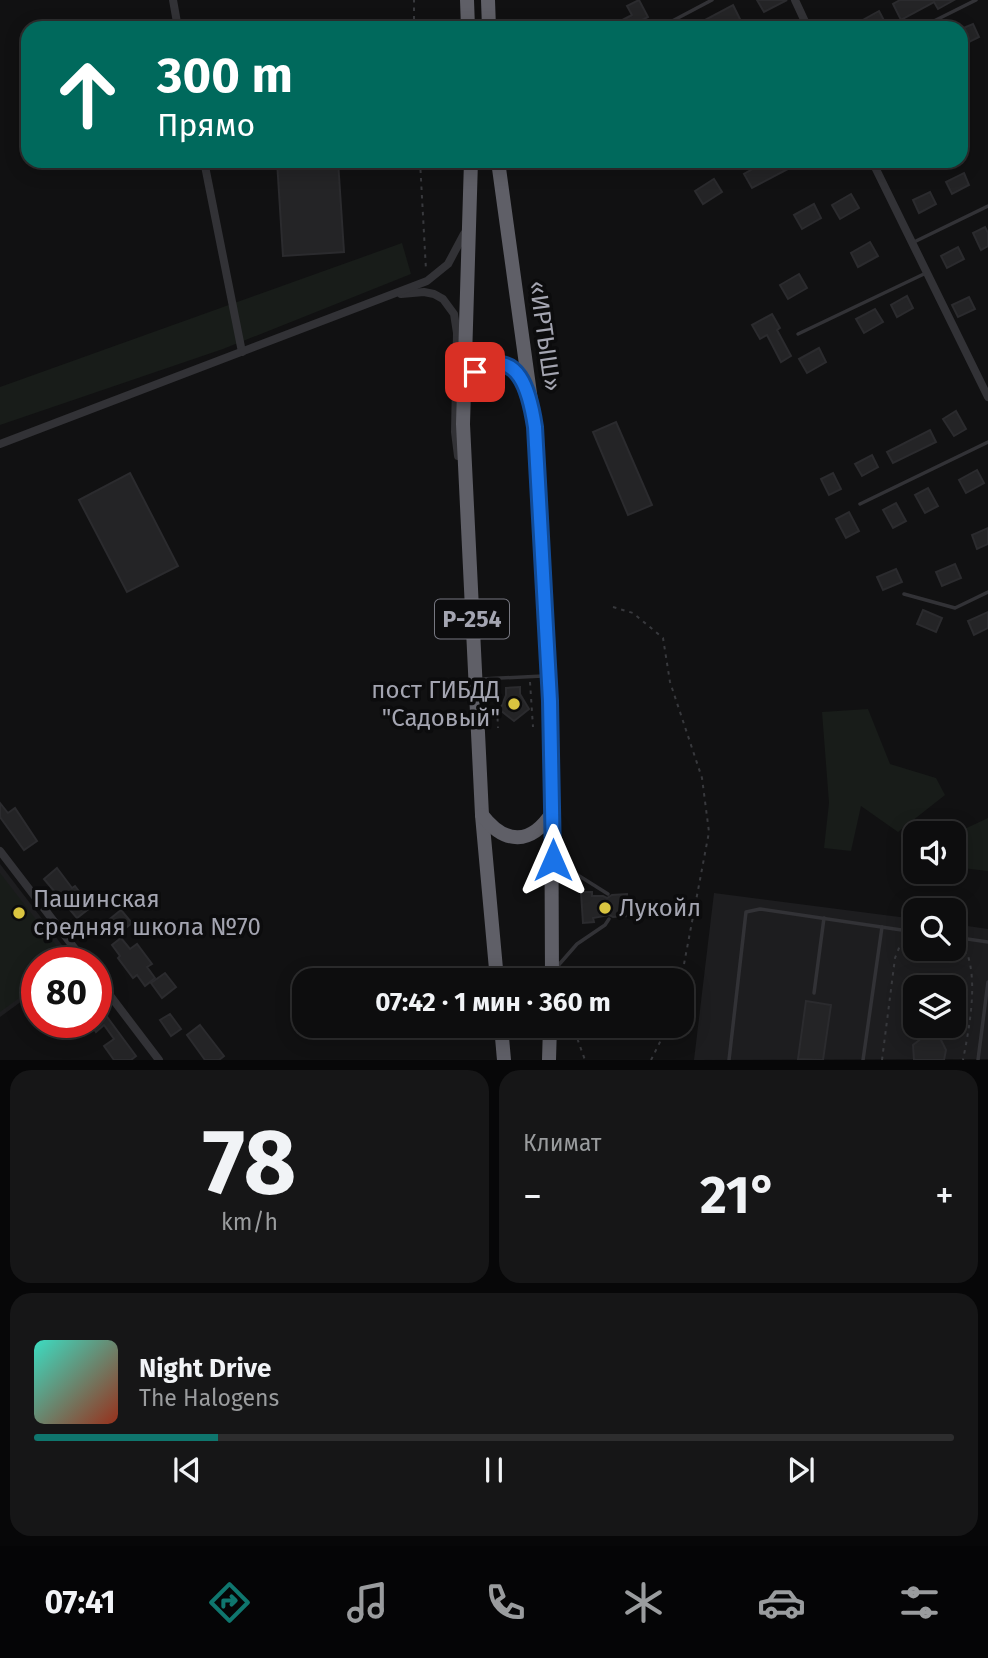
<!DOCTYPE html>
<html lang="ru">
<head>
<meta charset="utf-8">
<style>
  body { margin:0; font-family:"Fira Sans",sans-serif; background:#161617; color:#f1f3f6; height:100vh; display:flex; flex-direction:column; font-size:26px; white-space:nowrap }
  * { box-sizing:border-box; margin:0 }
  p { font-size:23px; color:#9a9c9e }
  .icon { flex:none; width:38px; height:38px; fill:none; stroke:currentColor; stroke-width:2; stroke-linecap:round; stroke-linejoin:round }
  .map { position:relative; height:1060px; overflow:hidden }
  .details { display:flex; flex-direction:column; gap:10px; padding:10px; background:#070708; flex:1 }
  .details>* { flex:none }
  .banner { position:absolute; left:21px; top:21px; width:947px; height:147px; border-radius:21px; box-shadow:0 4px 18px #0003,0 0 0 2px #2d2d2e; background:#00695c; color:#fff; overflow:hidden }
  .buttons { position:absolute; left:903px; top:821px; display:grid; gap:14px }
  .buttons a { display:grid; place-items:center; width:63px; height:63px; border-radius:14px; background:#0d0d0e; box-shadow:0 4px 18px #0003,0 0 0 2px #2d2d2e; font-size:35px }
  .speed { position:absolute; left:21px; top:947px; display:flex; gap:14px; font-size:35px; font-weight:700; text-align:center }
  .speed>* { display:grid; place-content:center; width:91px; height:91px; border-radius:50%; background:#0d0d0e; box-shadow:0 4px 18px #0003,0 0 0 2px #2d2d2e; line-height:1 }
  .speed .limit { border:10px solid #d22; background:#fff; color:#111 }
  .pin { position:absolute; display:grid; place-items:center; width:60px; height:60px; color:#fff; margin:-30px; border-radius:14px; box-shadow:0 4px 10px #0006 }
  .me { position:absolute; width:77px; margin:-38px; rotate:0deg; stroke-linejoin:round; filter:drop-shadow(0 0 5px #0008) }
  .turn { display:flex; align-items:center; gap:24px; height:147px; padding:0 21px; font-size:32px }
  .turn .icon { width:91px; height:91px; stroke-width:2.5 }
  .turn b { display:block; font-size:49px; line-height:60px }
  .big { font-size:52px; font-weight:700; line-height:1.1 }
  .details .tile { flex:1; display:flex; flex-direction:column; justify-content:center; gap:10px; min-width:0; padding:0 24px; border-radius:21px; background:#161617 }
  .details .dial { align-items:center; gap:0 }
  .dial b { font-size:91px; line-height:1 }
  .song { display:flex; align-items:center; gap:21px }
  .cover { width:84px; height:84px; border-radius:10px; background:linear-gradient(135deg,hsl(170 70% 55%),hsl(10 70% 35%)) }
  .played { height:7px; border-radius:4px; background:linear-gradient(90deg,#0f766e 20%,#2d2d2e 20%) }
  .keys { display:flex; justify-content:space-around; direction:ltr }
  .heat { display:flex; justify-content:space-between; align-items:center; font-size:38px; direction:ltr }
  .details .tiles { flex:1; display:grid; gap:10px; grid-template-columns:1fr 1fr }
  .tile:last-child { grid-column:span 2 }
  .trip { position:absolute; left:292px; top:968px; width:402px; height:70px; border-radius:21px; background:#0d0d0e; box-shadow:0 4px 18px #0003,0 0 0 2px #2d2d2e; font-weight:700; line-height:70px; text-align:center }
  .tab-bar { display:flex; height:112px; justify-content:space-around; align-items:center; background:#050506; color:#9a9c9e }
  .tab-bar .icon { width:49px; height:49px }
  .tab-bar .active { color:#0f766e }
  .tab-bar b { font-size:32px; color:#f1f3f6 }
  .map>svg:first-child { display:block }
  .built { fill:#1d1d1f; fill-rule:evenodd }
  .green { fill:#181c19 }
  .building { fill:#242426; stroke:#2b2b2e; stroke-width:2 }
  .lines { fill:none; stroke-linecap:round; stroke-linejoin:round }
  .path { stroke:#38393d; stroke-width:2; stroke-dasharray:3.5 5; stroke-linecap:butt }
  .lane { stroke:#323236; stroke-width:3.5 }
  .street { stroke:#323236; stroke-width:8 }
  .highway { stroke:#5f5f67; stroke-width:14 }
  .route-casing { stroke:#114b97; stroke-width:18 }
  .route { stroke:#1a73e8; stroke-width:12 }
  .poi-dot { fill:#dac540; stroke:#0c0c0d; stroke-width:2.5 }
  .labels { text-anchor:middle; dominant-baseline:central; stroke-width:7; stroke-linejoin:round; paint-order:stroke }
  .shield { fill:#0c0c0d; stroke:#767780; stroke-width:2 }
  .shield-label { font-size:23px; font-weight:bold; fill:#a4a5b1 }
  .street-label { font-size:24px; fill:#a4a5b1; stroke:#0c0c0d }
  .poi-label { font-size:24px; fill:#a4a5b1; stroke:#0c0c0d; text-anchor:start }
</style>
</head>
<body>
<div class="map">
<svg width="988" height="1060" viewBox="0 0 988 1060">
  <rect width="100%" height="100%" fill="#111112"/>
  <g class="built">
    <path d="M 0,864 L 75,962 L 37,962 L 37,990 L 0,1017 Z"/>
    <path d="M 714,893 L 915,919 L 915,948 L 954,948 L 954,924 L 988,929 L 988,1059 L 694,1060 ZM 915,987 L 954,987 L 954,1026 L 915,1026 Z"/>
  </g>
  <g class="green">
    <path d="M 402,243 L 411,274 L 223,349 L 0,425 L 0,387 Z"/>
    <path d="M 868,709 L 890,764 L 936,778 L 945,795 L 898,832 L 861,806 L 851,851 L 824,848 L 829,803 L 822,712 Z"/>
    <path d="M 988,818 L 988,871 L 954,867 L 954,834 Z"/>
    <path d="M 0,873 L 69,962 L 37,962 L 37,985 L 0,1012 Z"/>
  </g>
  <g class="building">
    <path d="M 639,0 L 648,17 L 626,28 L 607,28 L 632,15 L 627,6 Z"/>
    <path d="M 757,0 L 787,0 L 764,12 Z"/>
    <path d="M 900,0 L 954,0 L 938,9 L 934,2 L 901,20 L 893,4 Z"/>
    <path d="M 733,5 L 740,19 L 724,28 L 690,28 Z"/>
    <path d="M 879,11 L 888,28 L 867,28 L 863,20 Z"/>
    <path d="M 973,24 L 979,37 L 961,46 L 961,29 Z"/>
    <path d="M 277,161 L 338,161 L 344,252 L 283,256 Z"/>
    <path d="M 767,161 L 803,161 L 752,188 L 744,174 Z"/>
    <path d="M 964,173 L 969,185 L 952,194 L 946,182 Z"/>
    <path d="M 714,179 L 722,192 L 703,204 L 695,191 Z"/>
    <path d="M 930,192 L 936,204 L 919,213 L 913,200 Z"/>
    <path d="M 851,194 L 859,208 L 840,219 L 832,205 Z"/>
    <path d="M 814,204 L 821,218 L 802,229 L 794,215 Z"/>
    <path d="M 985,227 L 988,233 L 988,246 L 981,250 L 973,233 Z"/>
    <path d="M 870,242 L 878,256 L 858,267 L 851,253 Z"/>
    <path d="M 958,247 L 964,259 L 947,268 L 941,256 Z"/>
    <path d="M 799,274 L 807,288 L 788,299 L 780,285 Z"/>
    <path d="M 907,296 L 913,308 L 897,317 L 891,305 Z"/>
    <path d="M 969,297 L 975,309 L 958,317 L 952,305 Z"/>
    <path d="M 875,309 L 883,322 L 864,333 L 856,319 Z"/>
    <path d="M 772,314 L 780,328 L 777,330 L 791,356 L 781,362 L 767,335 L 760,339 L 752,325 Z"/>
    <path d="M 819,348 L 826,362 L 807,373 L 799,359 Z"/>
    <path d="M 956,411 L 966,429 L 954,436 L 943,419 Z"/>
    <path d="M 616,422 L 652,505 L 628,515 L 593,432 Z"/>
    <path d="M 930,430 L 936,442 L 893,463 L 887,452 Z"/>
    <path d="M 872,455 L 878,467 L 862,476 L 855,464 Z"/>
    <path d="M 977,470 L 984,483 L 966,493 L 959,480 Z"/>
    <path d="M 130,473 L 178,566 L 127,592 L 79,500 Z"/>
    <path d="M 833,473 L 841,489 L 829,495 L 821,479 Z"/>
    <path d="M 928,488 L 938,506 L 925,513 L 915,495 Z"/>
    <path d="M 896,503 L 906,521 L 893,528 L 883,510 Z"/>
    <path d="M 849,512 L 859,531 L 846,538 L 836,519 Z"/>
    <path d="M 988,528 L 988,544 L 977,549 L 972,535 Z"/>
    <path d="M 955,564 L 961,578 L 942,586 L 936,572 Z"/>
    <path d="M 896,569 L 902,582 L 883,590 L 877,577 Z"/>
    <path d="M 923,610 L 942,618 L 936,632 L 917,624 Z"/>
    <path d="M 988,612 L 988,628 L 974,635 L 968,621 Z"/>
    <path d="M 520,687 L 520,694 L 529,709 L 514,721 L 500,710 L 506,695 L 506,688 Z"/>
    <path d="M 0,803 L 8,813 L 15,808 L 37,841 L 24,850 L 0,817 Z"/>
    <path d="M 57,868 L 72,888 L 75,886 L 91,907 L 77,918 L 44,879 Z"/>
    <path d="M 581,892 L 592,892 L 592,896 L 603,896 L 607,898 L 612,895 L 627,894 L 628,916 L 613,917 L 609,915 L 593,918 L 594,922 L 583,923 Z"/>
    <path d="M 121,910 L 132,923 L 115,936 L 105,923 Z"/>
    <path d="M 121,938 L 130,949 L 137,944 L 152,964 L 147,967 L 155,978 L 145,986 L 137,975 L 133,978 L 118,958 L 120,956 L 112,945 Z"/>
    <path d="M 165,973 L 176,987 L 162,998 L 151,983 Z"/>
    <path d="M 806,1001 L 831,1005 L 823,1060 L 798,1059 Z"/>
    <path d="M 96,1002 L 136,1056 L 131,1060 L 114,1060 L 104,1046 L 114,1039 L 104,1025 L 96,1032 L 89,1022 L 96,1022 Z"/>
    <path d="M 170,1014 L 181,1029 L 171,1036 L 160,1020 Z"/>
    <path d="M 200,1025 L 224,1056 L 219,1060 L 205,1060 L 187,1035 Z"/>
    <path d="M 926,1035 L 937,1037 L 941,1040 L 946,1050 L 944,1060 L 914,1060 L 913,1045 Z"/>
  </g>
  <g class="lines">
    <g class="path">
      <path d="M 414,28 L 414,0"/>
      <path d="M 420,161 L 426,270"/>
      <path d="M 613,607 L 633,613 L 663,638 L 670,682 L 702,778 L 709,832 L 681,980"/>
      <path d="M 530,682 L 533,727"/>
      <path d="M 496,684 L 498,728"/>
      <path d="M 938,948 L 967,953 C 978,983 969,1029 963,1060"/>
      <path d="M 567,1026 L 576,1035 L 585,1060"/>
      <path d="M 651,1060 L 668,1026"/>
      <path d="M 882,1060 L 895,958 L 901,943 L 915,945"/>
    </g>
    <g class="lane">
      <path d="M 659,28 L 712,0"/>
      <path d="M 920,28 L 976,0"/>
      <path d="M 914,242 L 988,206"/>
      <path d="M 798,334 L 926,273"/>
      <path d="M 860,504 L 988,442"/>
      <path d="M 904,594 L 955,608 L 988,592"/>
      <path d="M 481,679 L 543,676"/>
      <path d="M 557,862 L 608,894"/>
      <path d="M 954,937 L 988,942"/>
      <path d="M 556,968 L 577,944 L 605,925 L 609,919"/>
      <path d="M 814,993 L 824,918"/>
      <path d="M 729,1060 L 746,912 L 760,909 L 915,932"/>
      <path d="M 863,1060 L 882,927"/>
      <path d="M 978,1060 L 988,982"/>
    </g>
    <g class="street">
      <path d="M 173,0 L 178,28"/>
      <path d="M 795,0 L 808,28"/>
      <path d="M 204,161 L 242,352"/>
      <path d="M 872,161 L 988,397"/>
      <path d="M 401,294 L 424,292 L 434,294 L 443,299 L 454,314 L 457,333 L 455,432 L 458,456"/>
      <path d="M 0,444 L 427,281 L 448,264 L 464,234"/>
      <path d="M 0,851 L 85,962"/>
      <path d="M 96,977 L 159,1060"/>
    </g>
    <g class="highway">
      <path d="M 467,0 L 468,28"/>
      <path d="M 488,0 L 489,28"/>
      <path d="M 471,161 L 463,424 L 482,815 L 497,980"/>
      <path d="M 498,161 L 536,437 L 551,726 L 552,980"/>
      <path d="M 466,392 L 475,372 C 496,358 518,365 526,390"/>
      <path d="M 482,815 C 505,845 531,845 552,813"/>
      <path d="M 501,1026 L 504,1060"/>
      <path d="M 549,1060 L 550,1026"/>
    </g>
  </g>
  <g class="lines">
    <g class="route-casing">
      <path id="route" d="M 475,372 C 519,344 530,394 535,427 L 550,701 L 553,860"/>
    </g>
    <use href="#route" class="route"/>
  </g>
  <g class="poi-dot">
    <circle cx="514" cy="704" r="7"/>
    <circle cx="605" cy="908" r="7"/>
    <circle cx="19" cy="913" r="7"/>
  </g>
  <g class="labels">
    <rect class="shield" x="435" y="599.5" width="74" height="39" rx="5"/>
    <g class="shield-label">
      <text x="472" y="619">Р-254</text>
    </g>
    <g class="street-label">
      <text transform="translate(545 336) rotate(82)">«ИРТЫШ»</text>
    </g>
    <g class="poi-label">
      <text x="500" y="690" text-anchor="end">пост ГИБДД<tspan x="500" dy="28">"Садовый"</tspan></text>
      <text x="33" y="899">Пашинская<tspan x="33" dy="28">средняя школа №70</tspan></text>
      <text x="619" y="908">Лукойл</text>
    </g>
  </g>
</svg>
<div class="buttons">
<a><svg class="icon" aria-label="sound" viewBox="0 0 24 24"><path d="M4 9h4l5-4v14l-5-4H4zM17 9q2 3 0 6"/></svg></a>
<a><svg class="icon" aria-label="search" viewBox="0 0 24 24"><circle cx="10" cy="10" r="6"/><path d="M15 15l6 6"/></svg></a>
<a><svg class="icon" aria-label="layers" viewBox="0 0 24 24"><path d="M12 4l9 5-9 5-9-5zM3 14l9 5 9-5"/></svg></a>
</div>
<div class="speed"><div class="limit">80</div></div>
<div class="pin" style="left:475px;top:372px;background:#d93025"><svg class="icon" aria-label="arrive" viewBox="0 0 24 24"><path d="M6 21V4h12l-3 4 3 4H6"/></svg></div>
<svg class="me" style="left:553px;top:860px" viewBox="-20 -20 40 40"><path d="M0-17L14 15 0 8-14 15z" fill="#1a73e8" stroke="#fff" stroke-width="4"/></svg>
<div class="trip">07:42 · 1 мин · 360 m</div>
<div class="banner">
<div class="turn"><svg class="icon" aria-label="ahead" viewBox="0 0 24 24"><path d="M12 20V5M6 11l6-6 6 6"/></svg><div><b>300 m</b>Прямо</div></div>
</div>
</div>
<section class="details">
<div class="tiles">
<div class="tile dial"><b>78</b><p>km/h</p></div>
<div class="tile"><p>Климат</p>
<div class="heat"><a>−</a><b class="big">21°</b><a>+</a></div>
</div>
<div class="tile">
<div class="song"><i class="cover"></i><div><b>Night Drive</b><p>The Halogens</p></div></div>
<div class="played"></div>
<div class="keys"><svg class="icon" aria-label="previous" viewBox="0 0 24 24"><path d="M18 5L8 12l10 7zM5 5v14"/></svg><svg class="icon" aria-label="pause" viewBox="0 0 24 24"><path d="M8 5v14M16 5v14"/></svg><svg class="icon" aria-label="next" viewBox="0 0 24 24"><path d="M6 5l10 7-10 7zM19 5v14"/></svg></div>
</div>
</div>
</section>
<nav class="tab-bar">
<b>07:41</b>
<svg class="icon active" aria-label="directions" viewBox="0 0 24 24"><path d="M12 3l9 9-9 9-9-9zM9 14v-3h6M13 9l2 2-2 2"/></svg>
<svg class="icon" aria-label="music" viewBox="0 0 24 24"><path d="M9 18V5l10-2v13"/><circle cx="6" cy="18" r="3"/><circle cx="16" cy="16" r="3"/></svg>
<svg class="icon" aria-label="phone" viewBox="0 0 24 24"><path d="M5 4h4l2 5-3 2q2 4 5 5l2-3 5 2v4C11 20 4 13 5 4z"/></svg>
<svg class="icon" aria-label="climate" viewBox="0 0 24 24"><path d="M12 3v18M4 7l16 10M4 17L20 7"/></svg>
<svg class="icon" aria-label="car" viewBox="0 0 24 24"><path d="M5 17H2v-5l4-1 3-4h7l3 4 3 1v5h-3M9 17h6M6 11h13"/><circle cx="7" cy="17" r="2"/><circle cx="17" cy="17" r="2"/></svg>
<svg class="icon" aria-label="filters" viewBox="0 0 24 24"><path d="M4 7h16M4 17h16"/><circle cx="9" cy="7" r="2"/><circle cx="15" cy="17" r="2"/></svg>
</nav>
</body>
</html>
